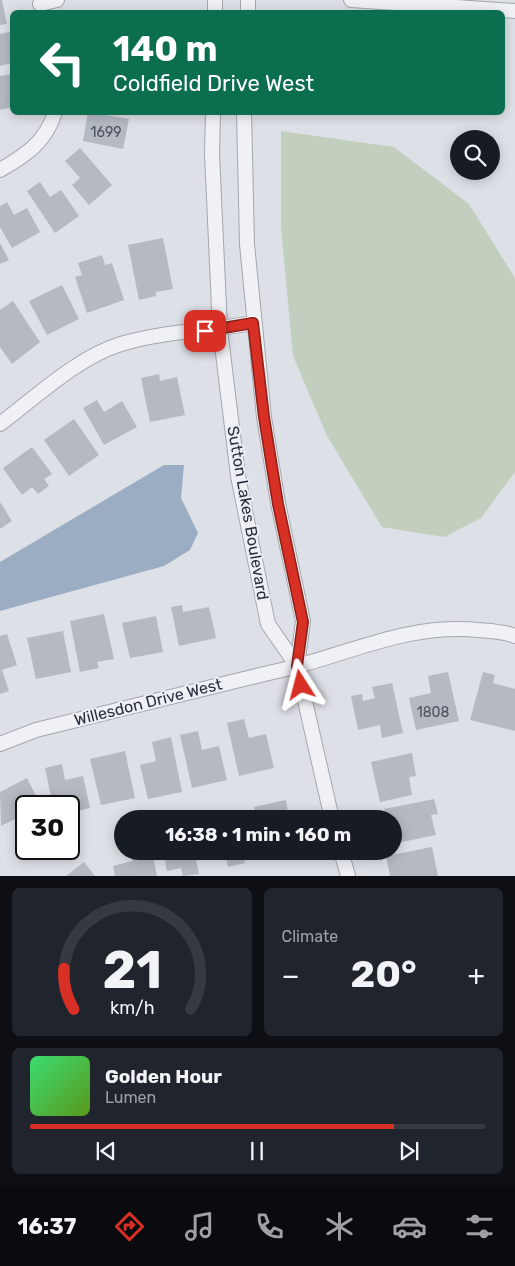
<!DOCTYPE html>
<html lang="en">
<head>
<meta charset="utf-8">
<style>
  body { margin:0; font-family:Rubik,sans-serif; background:#20242c; color:#f1f3f6; height:100vh; display:flex; flex-direction:column; font-size:19px; white-space:nowrap }
  * { box-sizing:border-box; margin:0 }
  p { font-size:16px; color:#9ea1a6 }
  .icon { flex:none; width:28px; height:28px; fill:none; stroke:currentColor; stroke-width:2; stroke-linecap:round; stroke-linejoin:round }
  .map { position:relative; height:876px; overflow:hidden }
  .side { display:flex; flex-direction:column; gap:12px; padding:12px; background:#0d0f14; flex:1 }
  .side>* { flex:none }
  .top-card { position:absolute; left:10px; top:10px; width:495px; height:105px; border-radius:8px; box-shadow:0 2px 12px #0003; background:#0b6e4f; color:#fff; overflow:hidden }
  .fabs { position:absolute; left:450px; top:130px; display:grid; gap:10px }
  .fabs a { display:grid; place-items:center; width:50px; height:50px; border-radius:50%; background:#171b24; box-shadow:0 2px 12px #0003; font-size:25px }
  .speed { position:absolute; left:15px; top:795px; display:flex; gap:10px; font-size:25px; font-weight:700; text-align:center }
  .speed>* { display:grid; place-content:center; width:65px; height:65px; border-radius:50%; background:#171b24; box-shadow:0 2px 12px #0003; line-height:1 }
  .speed .limit { border:2px solid #111; border-radius:8px; background:#fff; color:#111 }
  .pin { position:absolute; display:grid; place-items:center; width:42px; height:42px; color:#fff; margin:-21px; border-radius:10px; box-shadow:0 2px 8px #0006 }
  .me { position:absolute; width:55px; margin:-28px; rotate:351deg; stroke-linejoin:round; filter:drop-shadow(0 0 4px #0008) }
  .turn { display:flex; align-items:center; gap:18px; height:105px; padding:0 20px; font-size:22px }
  .turn .icon { width:65px; height:65px; stroke-width:2.5 }
  .turn b { display:block; font-size:35px; line-height:42px }
  .big { font-size:38px; font-weight:700; line-height:1.1 }
  .side .widget { flex:1; display:flex; flex-direction:column; justify-content:center; gap:8px; min-width:0; padding:0 18px; border-radius:8px; background:#20242c }
  .side .dial { align-items:center; gap:0 }
  .dial svg { height:130px; overflow:visible; fill:none; stroke:#363941; stroke-width:7; stroke-linecap:round; text-anchor:middle }
  .dial text { fill:#f1f3f6; stroke:none }
  .song { display:flex; align-items:center; gap:15px }
  .cover { width:60px; height:60px; border-radius:8px; background:linear-gradient(135deg,hsl(140 70% 55%),hsl(90 70% 35%)) }
  .played { height:5px; border-radius:2px; background:linear-gradient(90deg,#d93025 80%,#363941 80%) }
  .keys { display:flex; justify-content:space-around; direction:ltr }
  .heat { display:flex; justify-content:space-between; align-items:center; font-size:28px; direction:ltr }
  .side .tiles { flex:1; display:grid; gap:12px; grid-template-columns:1fr 1fr }
  .widget:last-child { grid-column:span 2 }
  .trip { position:absolute; left:114px; top:810px; width:288px; height:50px; border-radius:25px; background:#171b24; box-shadow:0 2px 12px #0003; font-weight:700; line-height:50px; text-align:center }
  .menu { display:flex; height:80px; justify-content:space-around; align-items:center; background:#090b0e; color:#9ea1a6 }
  .menu .icon { width:35px; height:35px }
  .menu .current { color:#d93025 }
  .menu b { font-size:22px; color:#f1f3f6 }
  .map>svg:first-child { display:block }
  .green { fill:#c2cfbf }
  .water { fill:#9badc3 }
  .building { fill:#b5b9c2 }
  .lines { fill:none; stroke-linecap:round; stroke-linejoin:round }
  .street-casing { stroke:#a3a7af; stroke-width:16 }
  .street { stroke:#f0f1f5; stroke-width:14 }
  .route-casing { stroke:#8d1f18; stroke-width:12 }
  .route { stroke:#d93025; stroke-width:9 }
  .labels { text-anchor:middle; dominant-baseline:central; stroke-width:4; stroke-linejoin:round; paint-order:stroke }
  .number-label { font-size:14px; fill:#4b515d }
  .street-label { font-size:16px; fill:#282e3b; stroke:#eceff4 }
</style>
</head>
<body>
<div class="map">
<svg width="515" height="876" viewBox="0 0 515 876">
  <rect width="100%" height="100%" fill="#dde0e6"/>
  <path class="green" d="M 281,131 L 394,147 L 469,204 L 515,278 L 515,472 L 481,518 L 444,537 L 382,527 L 327,436 L 293,356 L 281,228 Z"/>
  <path class="water" d="M 164,465 L 184,465 L 181,498 L 198,533 L 190,550 L 164,566 L 0,611 L 0,562 Z"/>
  <g class="building">
    <path d="M 0,0 L 2,0 L 7,24 L 0,25 Z"/>
    <path d="M 10,32 L 12,63 L 0,66 L 0,34 Z"/>
    <path d="M 12,74 L 12,107 L 0,110 L 0,76 Z"/>
    <path d="M 88,112 L 129,119 L 123,149 L 83,141 Z"/>
    <path d="M 80,148 L 112,185 L 89,205 L 72,185 L 80,178 L 65,161 Z"/>
    <path d="M 40,182 L 50,197 L 61,190 L 79,216 L 55,233 L 27,191 Z"/>
    <path d="M 7,202 L 14,215 L 27,208 L 40,232 L 12,248 L 0,227 L 0,206 Z"/>
    <path d="M 163,238 L 173,289 L 156,292 L 156,296 L 139,300 L 128,245 Z"/>
    <path d="M 0,243 L 9,260 L 0,264 Z"/>
    <path d="M 102,255 L 105,265 L 112,263 L 124,300 L 87,313 L 75,277 L 82,275 L 78,263 Z"/>
    <path d="M 62,285 L 79,319 L 47,335 L 29,301 Z"/>
    <path d="M 13,301 L 40,342 L 12,364 L 0,347 L 0,310 Z"/>
    <path d="M 159,374 L 160,381 L 177,377 L 185,415 L 150,422 L 141,378 Z"/>
    <path d="M 97,400 L 104,412 L 122,401 L 137,427 L 104,445 L 83,408 Z"/>
    <path d="M 74,419 L 99,455 L 69,476 L 44,440 Z"/>
    <path d="M 32,447 L 52,474 L 44,479 L 49,486 L 38,494 L 32,487 L 22,495 L 3,468 Z"/>
    <path d="M 0,502 L 12,521 L 0,529 Z"/>
    <path d="M 182,605 L 183,612 L 209,607 L 216,638 L 179,646 L 171,607 Z"/>
    <path d="M 104,614 L 114,659 L 97,662 L 99,668 L 80,672 L 70,621 Z"/>
    <path d="M 156,616 L 163,652 L 130,658 L 122,623 Z"/>
    <path d="M 63,631 L 71,672 L 36,679 L 27,638 Z"/>
    <path d="M 7,634 L 17,665 L 2,670 L 9,691 L 0,694 L 0,636 Z"/>
    <path d="M 448,672 L 459,721 L 416,730 L 409,698 L 431,693 L 428,676 Z"/>
    <path d="M 483,672 L 495,675 L 493,683 L 515,689 L 515,731 L 470,720 Z"/>
    <path d="M 392,683 L 403,733 L 382,738 L 380,725 L 358,730 L 351,696 L 362,694 L 363,701 L 375,698 L 372,687 Z"/>
    <path d="M 244,719 L 249,738 L 266,734 L 274,768 L 239,776 L 227,723 Z"/>
    <path d="M 198,731 L 202,750 L 219,746 L 227,780 L 192,788 L 180,735 Z"/>
    <path d="M 171,737 L 182,792 L 148,799 L 140,765 L 156,761 L 152,742 Z"/>
    <path d="M 125,751 L 135,798 L 101,805 L 90,759 Z"/>
    <path d="M 412,753 L 416,776 L 409,777 L 412,795 L 380,802 L 371,762 Z"/>
    <path d="M 62,764 L 65,780 L 83,776 L 90,808 L 69,813 L 69,806 L 53,806 L 45,768 Z"/>
    <path d="M 27,778 L 41,806 L 26,806 L 26,821 L 18,825 L 15,819 L 1,826 L 0,792 Z"/>
    <path d="M 434,799 L 438,814 L 431,815 L 436,835 L 392,844 L 392,819 L 386,819 L 384,809 Z"/>
    <path d="M 286,800 L 289,819 L 257,819 L 254,807 Z"/>
    <path d="M 234,810 L 235,819 L 219,819 L 218,814 Z"/>
    <path d="M 432,847 L 438,876 L 390,876 L 386,856 Z"/>
    <path d="M 130,851 L 152,851 L 157,876 L 115,876 L 113,866 L 132,861 Z"/>
    <path d="M 163,851 L 194,851 L 199,874 L 183,876 L 181,868 L 167,871 Z"/>
    <path d="M 210,851 L 242,851 L 245,863 L 228,867 L 226,857 L 212,860 Z"/>
    <path d="M 264,851 L 290,851 L 290,852 L 265,857 Z"/>
    <path d="M 84,862 L 95,876 L 66,876 Z"/>
  </g>
  <g class="lines">
    <g class="street-casing">
      <g id="street">
        <path d="M 351,0 L 515,11"/>
        <path d="M 40,4 L 57,0"/>
        <path d="M 215,12 L 215,0"/>
        <path d="M 248,12 L 248,0"/>
        <path d="M 213,112 L 212,154 L 220,329 L 238,476 L 268,624 L 297,666"/>
        <path d="M 244,112 L 247,244 L 264,417 L 278,503 L 303,621 L 297,666 L 332,819"/>
        <path d="M 0,170 C 26,155 46,142 55,112"/>
        <path d="M 0,424 C 36,397 78,357 121,344 C 163,331 210,331 253,323"/>
        <path d="M 0,744 L 36,730 C 120,709 205,688 290,668 C 353,652 411,623 478,630 C 491,631 503,631 515,636"/>
        <path d="M 341,851 L 348,876"/>
      </g>
    </g>
    <use href="#street" class="street"/>
  </g>
  <g class="lines">
    <g class="route-casing">
      <path id="route" d="M 205,331 L 253,323 L 264,417 L 278,504 L 303,622 L 297,666 L 301,685"/>
    </g>
    <use href="#route" class="route"/>
  </g>
  <g class="labels">
    <g class="number-label">
      <text x="106" y="132">1699</text>
      <text x="433" y="712">1808</text>
    </g>
    <g class="street-label">
      <text transform="translate(248 513) rotate(80)">Sutton Lakes Boulevard</text>
      <text transform="translate(148 702) rotate(-14)">Willesdon Drive West</text>
    </g>
  </g>
</svg>
<div class="fabs">
<a><svg class="icon" aria-label="search" viewBox="0 0 24 24"><circle cx="10" cy="10" r="6"/><path d="M15 15l6 6"/></svg></a>
</div>
<div class="speed"><div class="limit">30</div></div>
<div class="pin" style="left:205px;top:331px;background:#d93025"><svg class="icon" aria-label="arrive" viewBox="0 0 24 24"><path d="M6 21V4h12l-3 4 3 4H6"/></svg></div>
<svg class="me" style="left:301px;top:685px" viewBox="-20 -20 40 40"><path d="M0-17L14 15 0 8-14 15z" fill="#d93025" stroke="#fff" stroke-width="4"/></svg>
<div class="trip">16:38 · 1 min · 160 m</div>
<div class="top-card">
<div class="turn"><svg class="icon" aria-label="left" viewBox="0 0 24 24"><path d="M17 20v-9H6M10 6l-5 5 5 5"/></svg><div><b>140 m</b>Coldfield Drive West</div></div>
</div>
</div>
<section class="side">
<div class="tiles">
<div class="widget dial"><svg viewBox="0 0 100 80">
<path d="M14 69A42 42 0 1 1 86 69"/>
<path d="M14 69A42 42 0 0 1 8 44" stroke="#d93025"/>
<text x="50" y="56" font-size="32" font-weight="700">21</text>
<text x="50" y="72" font-size="11">km/h</text>
</svg></div>
<div class="widget"><p>Climate</p>
<div class="heat"><a>−</a><b class="big">20°</b><a>+</a></div>
</div>
<div class="widget">
<div class="song"><i class="cover"></i><div><b>Golden Hour</b><p>Lumen</p></div></div>
<div class="played"></div>
<div class="keys"><svg class="icon" aria-label="previous" viewBox="0 0 24 24"><path d="M18 5L8 12l10 7zM5 5v14"/></svg><svg class="icon" aria-label="pause" viewBox="0 0 24 24"><path d="M8 5v14M16 5v14"/></svg><svg class="icon" aria-label="next" viewBox="0 0 24 24"><path d="M6 5l10 7-10 7zM19 5v14"/></svg></div>
</div>
</div>
</section>
<nav class="menu">
<b>16:37</b>
<svg class="icon current" aria-label="directions" viewBox="0 0 24 24"><path d="M12 3l9 9-9 9-9-9zM9 14v-3h6M13 9l2 2-2 2"/></svg>
<svg class="icon" aria-label="music" viewBox="0 0 24 24"><path d="M9 18V5l10-2v13"/><circle cx="6" cy="18" r="3"/><circle cx="16" cy="16" r="3"/></svg>
<svg class="icon" aria-label="phone" viewBox="0 0 24 24"><path d="M5 4h4l2 5-3 2q2 4 5 5l2-3 5 2v4C11 20 4 13 5 4z"/></svg>
<svg class="icon" aria-label="climate" viewBox="0 0 24 24"><path d="M12 3v18M4 7l16 10M4 17L20 7"/></svg>
<svg class="icon" aria-label="car" viewBox="0 0 24 24"><path d="M5 17H2v-5l4-1 3-4h7l3 4 3 1v5h-3M9 17h6M6 11h13"/><circle cx="7" cy="17" r="2"/><circle cx="17" cy="17" r="2"/></svg>
<svg class="icon" aria-label="filters" viewBox="0 0 24 24"><path d="M4 7h16M4 17h16"/><circle cx="9" cy="7" r="2"/><circle cx="15" cy="17" r="2"/></svg>
</nav>
</body>
</html>
